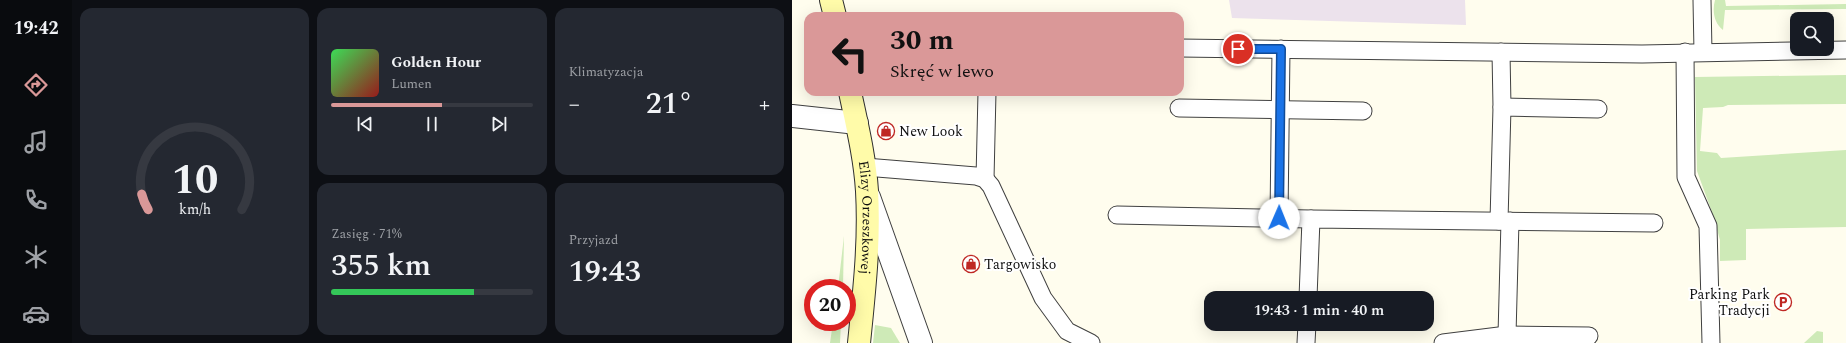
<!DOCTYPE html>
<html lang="pl">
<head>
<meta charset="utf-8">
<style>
  body { margin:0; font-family:Spectral,serif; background:#242831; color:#f1f3f6; height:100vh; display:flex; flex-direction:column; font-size:15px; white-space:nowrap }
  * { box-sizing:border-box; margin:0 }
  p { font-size:13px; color:#9ea1a6 }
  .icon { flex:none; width:22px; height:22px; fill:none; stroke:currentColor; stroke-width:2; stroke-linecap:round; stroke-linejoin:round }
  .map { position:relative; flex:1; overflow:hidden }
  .panel { display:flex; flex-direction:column; gap:8px; padding:8px; background:#0d0f14; width:720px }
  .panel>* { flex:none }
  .banner { position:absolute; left:12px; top:12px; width:380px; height:84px; border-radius:12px; box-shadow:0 4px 16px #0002; background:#da9898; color:#111; overflow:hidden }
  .buttons { position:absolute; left:998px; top:12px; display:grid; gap:8px }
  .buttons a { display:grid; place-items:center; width:44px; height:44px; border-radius:8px; background:#171b24; box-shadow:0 4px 16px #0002; font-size:20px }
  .speed { position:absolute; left:12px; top:279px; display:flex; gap:8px; font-size:20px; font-weight:700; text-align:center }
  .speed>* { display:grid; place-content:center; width:52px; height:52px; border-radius:50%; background:#171b24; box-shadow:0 4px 16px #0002; line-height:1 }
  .speed .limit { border:6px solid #d22; background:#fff; color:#111 }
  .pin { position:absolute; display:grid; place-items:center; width:34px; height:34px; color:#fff; margin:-17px; border:2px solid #fff; border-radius:50%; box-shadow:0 1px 4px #0007 }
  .me { position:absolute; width:44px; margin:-22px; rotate:1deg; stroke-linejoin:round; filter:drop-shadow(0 0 3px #0008) }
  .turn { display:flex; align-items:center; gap:14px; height:84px; padding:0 20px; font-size:18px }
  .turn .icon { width:52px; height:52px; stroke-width:2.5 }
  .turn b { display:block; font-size:28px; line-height:34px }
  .big { font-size:30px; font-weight:600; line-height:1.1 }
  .panel .widget { flex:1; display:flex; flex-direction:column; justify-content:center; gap:6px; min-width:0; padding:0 14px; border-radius:12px; background:#242831 }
  .panel .dial { align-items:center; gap:0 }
  .dial svg { height:104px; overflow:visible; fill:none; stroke:#363941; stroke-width:7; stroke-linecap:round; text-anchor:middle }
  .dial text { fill:#f1f3f6; stroke:none }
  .song { display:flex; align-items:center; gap:12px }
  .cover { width:48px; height:48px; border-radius:6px; background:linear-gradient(135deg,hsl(130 70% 55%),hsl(0 70% 35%)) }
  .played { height:4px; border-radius:2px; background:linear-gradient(90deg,#da9898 55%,#363941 55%) }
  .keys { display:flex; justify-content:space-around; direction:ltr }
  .heat { display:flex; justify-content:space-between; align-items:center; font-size:22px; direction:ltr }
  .charge { height:6px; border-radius:3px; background:linear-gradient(90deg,#34c759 71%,#363941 0) }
  .panel .tiles { flex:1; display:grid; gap:8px; grid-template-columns:repeat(3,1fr) }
  .widget:first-child { grid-row:span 2 }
  .trip { position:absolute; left:412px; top:291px; width:230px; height:40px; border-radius:12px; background:#171b24; box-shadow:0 4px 16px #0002; font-weight:600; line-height:40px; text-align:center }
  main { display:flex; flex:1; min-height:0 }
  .tabs { display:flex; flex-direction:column; width:72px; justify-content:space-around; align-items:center; background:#090b0e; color:#9ea1a6 }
  .tabs .icon { width:28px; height:28px }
  .tabs .on { color:#da9898 }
  .tabs b { font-size:18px; color:#f1f3f6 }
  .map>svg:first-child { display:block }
  .industrial { fill:#ece2ec }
  .green { fill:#ceeab7 }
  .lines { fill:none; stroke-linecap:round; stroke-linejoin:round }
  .lane-casing { stroke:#404040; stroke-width:19 }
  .street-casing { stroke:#404040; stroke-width:24 }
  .secondary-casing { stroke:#2f2f2f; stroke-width:24 }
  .lane { stroke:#fff; stroke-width:17 }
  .street { stroke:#fff; stroke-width:22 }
  .secondary { stroke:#fffba9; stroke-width:22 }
  .route-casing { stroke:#114b97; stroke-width:10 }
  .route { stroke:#1a73e8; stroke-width:7 }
  .labels { text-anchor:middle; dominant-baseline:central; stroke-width:4; stroke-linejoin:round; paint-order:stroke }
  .poi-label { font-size:14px; fill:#0d0d0d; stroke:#fff; text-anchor:start }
  .street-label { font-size:14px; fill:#0d0d0d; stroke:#fff }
</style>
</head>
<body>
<main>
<nav class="tabs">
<b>19:42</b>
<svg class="icon on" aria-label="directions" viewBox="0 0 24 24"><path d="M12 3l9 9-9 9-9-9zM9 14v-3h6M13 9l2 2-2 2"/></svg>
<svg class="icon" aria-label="music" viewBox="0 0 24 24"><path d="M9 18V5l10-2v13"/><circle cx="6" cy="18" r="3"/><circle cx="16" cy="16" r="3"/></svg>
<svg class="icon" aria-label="phone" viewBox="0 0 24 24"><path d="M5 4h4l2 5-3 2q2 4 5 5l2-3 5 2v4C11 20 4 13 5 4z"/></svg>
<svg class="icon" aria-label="climate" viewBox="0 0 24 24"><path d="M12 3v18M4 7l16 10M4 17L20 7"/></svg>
<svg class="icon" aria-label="car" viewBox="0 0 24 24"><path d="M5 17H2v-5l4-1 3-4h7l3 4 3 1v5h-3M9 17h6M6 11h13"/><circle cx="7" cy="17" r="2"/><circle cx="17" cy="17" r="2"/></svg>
</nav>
<section class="panel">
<div class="tiles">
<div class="widget dial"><svg viewBox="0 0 100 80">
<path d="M14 69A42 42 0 1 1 86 69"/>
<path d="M14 69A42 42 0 0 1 9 57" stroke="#da9898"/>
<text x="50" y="56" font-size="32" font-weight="700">10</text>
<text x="50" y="72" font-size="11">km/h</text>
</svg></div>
<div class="widget">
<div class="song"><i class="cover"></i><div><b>Golden Hour</b><p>Lumen</p></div></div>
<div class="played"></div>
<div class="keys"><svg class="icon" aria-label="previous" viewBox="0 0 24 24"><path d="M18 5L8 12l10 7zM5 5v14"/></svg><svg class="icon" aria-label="pause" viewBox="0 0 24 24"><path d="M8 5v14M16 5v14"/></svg><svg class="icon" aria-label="next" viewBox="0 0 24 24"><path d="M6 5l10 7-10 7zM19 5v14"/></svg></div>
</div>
<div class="widget"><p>Klimatyzacja</p>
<div class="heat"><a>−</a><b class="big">21°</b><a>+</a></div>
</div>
<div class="widget"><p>Zasięg · 71%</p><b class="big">355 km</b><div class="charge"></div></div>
<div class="widget"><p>Przyjazd</p><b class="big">19:43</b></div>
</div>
</section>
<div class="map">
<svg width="1054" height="343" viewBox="0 0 1054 343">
  <rect width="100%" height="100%" fill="#fffdee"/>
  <path class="industrial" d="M 437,0 L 673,0 L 674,25 L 440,18 Z"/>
  <g class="green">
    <path d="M 923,0 L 933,0 L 934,6 L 1054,4 L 1054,9 L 933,10 L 931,30 C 922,23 920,11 923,0 Z"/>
    <path d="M 1054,75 L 1054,104 L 936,105 L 931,107 L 911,108 L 908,151 L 925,153 L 929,158 L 1054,150 L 1054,227 L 954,229 L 954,260 L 928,261 L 928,240 L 921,215 L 905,171 L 903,77 Z"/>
    <path d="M 52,236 L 51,288 L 46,288 Z"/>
    <path d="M 41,322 L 49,322 L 48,343 L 38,343 Z"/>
    <path d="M 83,325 L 99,328 L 108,343 L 81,343 Z"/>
    <path d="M 1025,331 L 1031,332 L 1031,343 L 1012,343 Z"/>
  </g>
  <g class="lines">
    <g class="lane-casing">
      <g id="lane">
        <path d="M 910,0 L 911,52"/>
        <path d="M 388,48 L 850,54 L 1054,50"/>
        <path d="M 709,52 L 710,107"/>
        <path d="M 893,52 L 894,177 L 916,226 L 919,343"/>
        <path d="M 387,108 L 571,111"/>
        <path d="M 73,167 L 184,176 L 193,179 L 199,186 L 251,298 L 275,331 L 299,343"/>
        <path d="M 193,179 L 195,92"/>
        <path d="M 325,215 L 519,219"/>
        <path d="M 487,218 L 489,49"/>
        <path d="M 707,221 L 710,107 L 806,109"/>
        <path d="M 516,298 L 519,219 L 862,223"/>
        <path d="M 715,335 L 718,221"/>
        <path d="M 514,343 L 515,324"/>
        <path d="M 651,343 L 715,335 L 797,336"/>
      </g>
    </g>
    <g class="street-casing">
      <g id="street">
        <path d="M 0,116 L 65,123"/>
        <path d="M 77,197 L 129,343"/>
      </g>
    </g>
    <g class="secondary-casing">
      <g id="secondary">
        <path d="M 39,0 L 43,16"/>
        <path id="s1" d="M 58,92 C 65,125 73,158 75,191 C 78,242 72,293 67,343"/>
      </g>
    </g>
    <use href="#lane" class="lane"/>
    <use href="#street" class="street"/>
    <use href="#secondary" class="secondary"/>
  </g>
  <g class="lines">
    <g class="route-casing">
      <path id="route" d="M 446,49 L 489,49 L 487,218"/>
    </g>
    <use href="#route" class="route"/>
  </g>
  <defs>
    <g id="shop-ring" transform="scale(0.9)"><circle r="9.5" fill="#fff" stroke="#bf2824" stroke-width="1.5"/><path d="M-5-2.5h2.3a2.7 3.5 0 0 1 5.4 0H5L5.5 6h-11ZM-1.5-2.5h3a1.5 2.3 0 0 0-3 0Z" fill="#bf2824"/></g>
    <g id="parking-ring" transform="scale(0.9)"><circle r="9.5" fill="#fff" stroke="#bf2824" stroke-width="1.5"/><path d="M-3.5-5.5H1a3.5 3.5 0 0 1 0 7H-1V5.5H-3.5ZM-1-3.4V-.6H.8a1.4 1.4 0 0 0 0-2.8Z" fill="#bf2824"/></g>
  </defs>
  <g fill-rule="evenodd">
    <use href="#shop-ring" x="94" y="131"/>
    <use href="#shop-ring" x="179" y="264"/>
    <use href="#parking-ring" x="991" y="302"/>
  </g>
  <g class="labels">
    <g class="poi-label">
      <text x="107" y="131">New Look</text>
      <text x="192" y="264">Targowisko</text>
      <text x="978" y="294" text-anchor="end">Parking Park<tspan x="978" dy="16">Tradycji</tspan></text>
    </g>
    <g class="street-label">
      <text stroke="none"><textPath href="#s1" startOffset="127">Elizy Orzeszkowej</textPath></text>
    </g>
  </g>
</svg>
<div class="buttons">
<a><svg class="icon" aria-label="search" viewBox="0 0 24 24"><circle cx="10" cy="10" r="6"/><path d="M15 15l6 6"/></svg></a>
</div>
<div class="speed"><div class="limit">20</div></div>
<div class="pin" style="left:446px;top:49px;background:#d93025"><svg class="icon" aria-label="arrive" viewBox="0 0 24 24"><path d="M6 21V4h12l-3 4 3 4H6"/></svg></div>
<svg class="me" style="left:487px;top:218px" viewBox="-20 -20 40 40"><circle r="19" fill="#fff"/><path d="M0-13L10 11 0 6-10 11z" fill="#1a73e8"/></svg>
<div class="trip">19:43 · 1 min · 40 m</div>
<div class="banner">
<div class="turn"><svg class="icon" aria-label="left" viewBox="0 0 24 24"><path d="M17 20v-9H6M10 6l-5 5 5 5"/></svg><div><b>30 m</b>Skręć w lewo</div></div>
</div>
</div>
</main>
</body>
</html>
